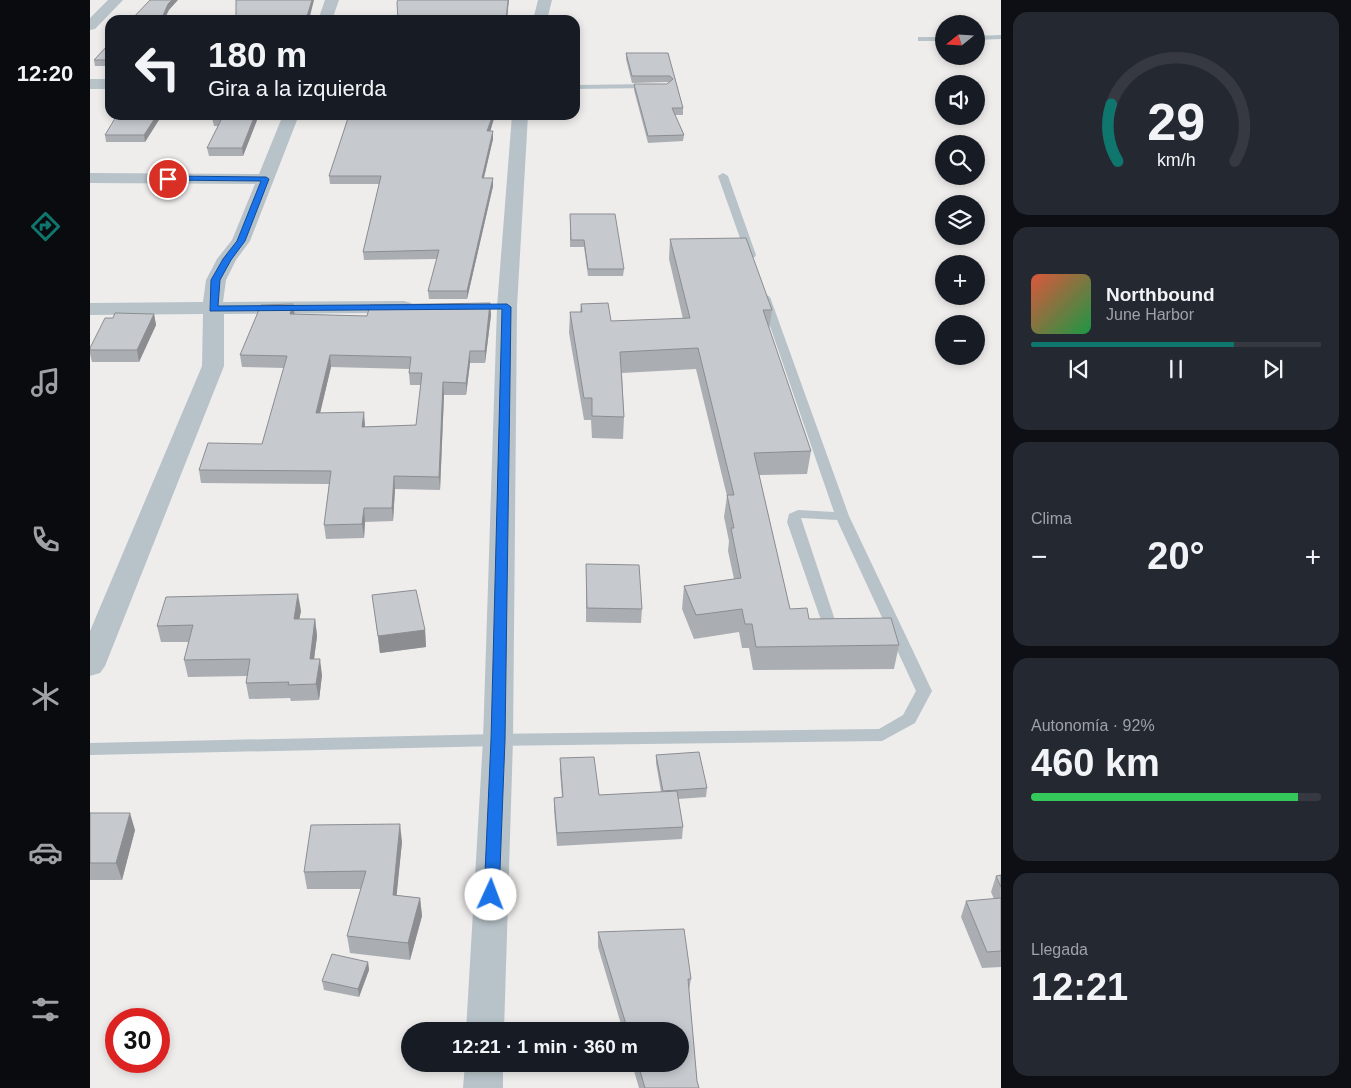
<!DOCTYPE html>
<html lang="es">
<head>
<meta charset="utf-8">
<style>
  body { margin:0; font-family:Helvetica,sans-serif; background:#242831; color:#f1f3f6; height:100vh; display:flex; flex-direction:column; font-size:19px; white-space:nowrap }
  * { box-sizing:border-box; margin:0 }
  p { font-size:16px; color:#9ea1a6 }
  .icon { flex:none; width:28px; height:28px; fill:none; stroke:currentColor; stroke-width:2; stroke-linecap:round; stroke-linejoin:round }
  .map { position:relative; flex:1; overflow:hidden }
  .side { display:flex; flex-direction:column; gap:12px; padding:12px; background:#0d0f14; width:350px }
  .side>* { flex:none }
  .banner { position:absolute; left:15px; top:15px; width:475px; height:105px; border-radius:15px; box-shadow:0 2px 8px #0003; background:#171b24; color:#f1f3f6; overflow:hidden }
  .needle { width:32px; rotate:252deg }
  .buttons { position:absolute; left:845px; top:15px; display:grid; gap:10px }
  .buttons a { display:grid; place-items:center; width:50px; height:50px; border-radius:50%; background:#171b24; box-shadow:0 2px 8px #0003; font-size:25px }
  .speed { position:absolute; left:15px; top:1008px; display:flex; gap:10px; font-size:25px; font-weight:700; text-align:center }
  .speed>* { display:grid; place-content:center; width:65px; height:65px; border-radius:50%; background:#171b24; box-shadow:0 2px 8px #0003; line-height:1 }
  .speed .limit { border:8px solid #d22; background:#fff; color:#111 }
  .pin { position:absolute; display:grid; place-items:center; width:42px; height:42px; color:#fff; margin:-21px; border:2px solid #fff; border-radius:50%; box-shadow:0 1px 5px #0007 }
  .me { position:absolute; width:55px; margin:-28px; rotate:2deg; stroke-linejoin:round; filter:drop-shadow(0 0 4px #0008) }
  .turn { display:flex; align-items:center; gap:18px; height:105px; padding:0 20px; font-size:22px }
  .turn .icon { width:65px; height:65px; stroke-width:2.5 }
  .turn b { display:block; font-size:35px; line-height:42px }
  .big { font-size:38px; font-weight:700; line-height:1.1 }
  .side .tile { flex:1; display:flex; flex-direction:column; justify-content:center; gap:8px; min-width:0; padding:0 18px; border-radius:15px; background:#242831 }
  .side .dial { align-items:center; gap:0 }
  .dial svg { height:130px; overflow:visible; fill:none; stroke:#363941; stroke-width:7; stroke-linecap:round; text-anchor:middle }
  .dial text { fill:#f1f3f6; stroke:none }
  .song { display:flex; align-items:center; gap:15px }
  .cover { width:60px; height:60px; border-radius:8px; background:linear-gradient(135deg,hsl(10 70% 55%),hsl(140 70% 35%)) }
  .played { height:5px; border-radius:2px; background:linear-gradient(90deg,#0f766e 70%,#363941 70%) }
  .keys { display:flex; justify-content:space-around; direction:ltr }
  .heat { display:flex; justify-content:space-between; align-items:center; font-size:28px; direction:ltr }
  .charge { height:8px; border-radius:4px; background:linear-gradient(90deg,#34c759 92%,#363941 0) }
  .trip { position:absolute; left:311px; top:1022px; width:288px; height:50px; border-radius:25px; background:#171b24; box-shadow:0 2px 8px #0003; font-weight:700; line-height:50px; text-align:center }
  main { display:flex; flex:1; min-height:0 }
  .tab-bar { display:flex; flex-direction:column; width:90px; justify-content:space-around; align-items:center; background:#090b0e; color:#9ea1a6 }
  .tab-bar .icon { width:35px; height:35px }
  .tab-bar .selected { color:#0f766e }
  .tab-bar b { font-size:22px; color:#f1f3f6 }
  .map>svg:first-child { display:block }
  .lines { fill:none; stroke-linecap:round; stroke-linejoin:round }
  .service { fill:#b7c3c9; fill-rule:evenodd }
  .minor { fill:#b7c3c9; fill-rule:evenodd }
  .wall { fill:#aaaeb2; fill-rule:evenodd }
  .shaded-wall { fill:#8b8d91 }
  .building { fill:#c6cacf; stroke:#8b8d91; fill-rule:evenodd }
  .route { fill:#1a73e8; stroke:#114b97 }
</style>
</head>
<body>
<main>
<nav class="tab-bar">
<b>12:20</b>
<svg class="icon selected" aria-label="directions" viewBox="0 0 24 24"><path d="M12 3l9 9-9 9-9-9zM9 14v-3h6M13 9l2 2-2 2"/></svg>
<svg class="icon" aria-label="music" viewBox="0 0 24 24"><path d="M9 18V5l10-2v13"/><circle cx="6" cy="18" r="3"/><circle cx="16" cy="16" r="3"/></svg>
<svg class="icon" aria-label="phone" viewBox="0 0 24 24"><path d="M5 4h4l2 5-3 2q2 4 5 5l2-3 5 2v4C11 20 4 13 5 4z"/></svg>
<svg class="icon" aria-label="climate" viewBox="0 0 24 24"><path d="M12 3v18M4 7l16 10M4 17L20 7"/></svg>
<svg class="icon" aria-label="car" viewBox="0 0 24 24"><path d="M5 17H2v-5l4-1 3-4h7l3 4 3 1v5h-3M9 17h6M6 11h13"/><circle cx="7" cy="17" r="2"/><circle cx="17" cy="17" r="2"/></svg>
<svg class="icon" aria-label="filters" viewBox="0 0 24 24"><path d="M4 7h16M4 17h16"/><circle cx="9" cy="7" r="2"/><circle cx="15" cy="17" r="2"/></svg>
</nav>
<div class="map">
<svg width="911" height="1088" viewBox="0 0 911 1088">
  <rect width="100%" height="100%" fill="#efecec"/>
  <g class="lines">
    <g class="service">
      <path d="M 911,35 L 911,39 L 886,40 L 886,36 Z"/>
      <rect x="828" y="37" width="26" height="4"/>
      <path d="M 565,84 L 566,86 L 562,88 L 485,89 L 485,85 Z"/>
      <path d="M 633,173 L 638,176 L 666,255 L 665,257 L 661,258 L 656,255 L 628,176 Z"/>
      <path d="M 675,294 L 680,297 L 759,516 L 842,691 L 825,723 L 792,741 L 408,746 L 0,755 L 0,743 L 408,734 L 789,729 L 813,715 L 826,691 L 747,520 L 711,518 L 747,626 L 745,630 L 735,630 L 733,626 L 697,522 L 699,514 L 708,510 L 744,512 L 670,297 Z"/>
    </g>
    <g class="minor">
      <path d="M 18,0 L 33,0 L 5,29 L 0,30 L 0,18 Z"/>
      <path d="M 235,0 L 249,0 L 242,20 L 228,20 Z"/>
      <path d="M 448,0 L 462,0 L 457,20 L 443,20 Z"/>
      <rect x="0" y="79" width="20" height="10"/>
      <path d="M 193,115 L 209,115 L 160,241 L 146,260 L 136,280 L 133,302 L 314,301 L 321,303 L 324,307 L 321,311 L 314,313 L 134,314 L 134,366 L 15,666 L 10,673 L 0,676 L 0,631 L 112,366 L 113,314 L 0,315 L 0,303 L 113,302 L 116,280 L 127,259 L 142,240 L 165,184 L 0,183 L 0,173 L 169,174 Z"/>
      <path d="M 422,115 L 438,115 L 427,307 L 423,740 L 414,1031 L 376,1031 L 393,740 L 407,307 Z"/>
      <path d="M 375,1064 L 413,1064 L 413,1088 L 373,1088 Z"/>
    </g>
  </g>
  <g class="wall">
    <path d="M 20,43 L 20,66 L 5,66 L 4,60 Z"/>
    <path d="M 536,53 L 578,53 L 593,108 L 593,115 L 585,115 L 594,135 L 593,141 L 558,143 L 544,90 L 544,84 L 577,84 L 579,82 L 542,83 L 536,59 Z"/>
    <path d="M 72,115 L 55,142 L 16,142 L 15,135 Z"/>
    <path d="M 124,115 L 169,115 L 153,156 L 119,156 L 117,148 L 128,126 L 124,126 L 122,118 Z"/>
    <path d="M 259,115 L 405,115 L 400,131 L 403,131 L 403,139 L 394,178 L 403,186 L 377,299 L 339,299 L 338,291 L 347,259 L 274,260 L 273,252 L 289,184 L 240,184 L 239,176 Z"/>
    <path d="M 480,214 L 534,269 L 533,276 L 498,276 L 494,247 L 480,247 Z"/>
    <path d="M 580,239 L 682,310 L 679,330 L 721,451 L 717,474 L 669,475 L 700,609 L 719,619 L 809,645 L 804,669 L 663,670 L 659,648 L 652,648 L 649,632 L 604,639 L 592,609 L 594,586 L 644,579 L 638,551 L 639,541 L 634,517 L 637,496 L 606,369 L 532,373 L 534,417 L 533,439 L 502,438 L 501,420 L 494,420 L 479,333 L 480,312 L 490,312 L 491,304 L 521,321 L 593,319 L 579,259 Z"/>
    <path d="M 400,303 L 401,315 L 395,363 L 380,363 L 376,395 L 354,395 L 350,490 L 305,489 L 303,521 L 275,522 L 274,538 L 236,539 L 234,525 L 239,484 L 111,483 L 109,470 L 172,444 L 194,368 L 152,367 L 150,355 L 205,315 L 277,316 ZM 241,367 L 319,369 L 319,373 L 320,385 L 331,385 L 326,425 L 275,427 L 275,425 L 230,413 Z"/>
    <path d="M 64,314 L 66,325 L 49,362 L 2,362 L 0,354 L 0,348 L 23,318 Z"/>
    <path d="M 496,564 L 552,609 L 551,623 L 496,622 Z"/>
    <path d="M 282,595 L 335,630 L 336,647 L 290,653 Z"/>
    <path d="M 211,611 L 209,619 L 225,619 L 227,636 L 224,659 L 232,675 L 229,700 L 201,701 L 200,698 L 159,699 L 156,683 L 157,676 L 98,677 L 94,660 L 99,642 L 71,642 L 67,626 Z"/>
    <path d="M 566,755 L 617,788 L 616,797 L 588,799 L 593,827 L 592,839 L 467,846 L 464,810 L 464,798 L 472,797 L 470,771 L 470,758 L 509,795 L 571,792 L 566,763 Z"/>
    <path d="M 0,813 L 45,830 L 32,880 L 0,880 Z"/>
    <path d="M 312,842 L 306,895 L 330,898 L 332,916 L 320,960 L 260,953 L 257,936 L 271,889 L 217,889 L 214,872 Z"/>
    <path d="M 911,875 L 911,967 L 892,968 L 871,917 L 876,901 L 904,899 L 901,892 L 906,876 Z"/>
    <path d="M 508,932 L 601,979 L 599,990 L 607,1081 L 609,1088 L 549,1088 L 542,1064 L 590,1064 L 590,1031 L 533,1031 L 508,947 Z"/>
    <path d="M 278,962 L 279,970 L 269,997 L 234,990 L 232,981 Z"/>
  </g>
  <g class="shaded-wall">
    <path d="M 82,0 L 88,0 L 79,10 L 74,20 L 71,20 L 78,4 Z"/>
    <path d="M 222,0 L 224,0 L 219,20 L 215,20 Z"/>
    <path d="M 418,0 L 419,0 L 417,20 L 416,20 Z"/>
    <path d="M 67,115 L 72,115 L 55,142 L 54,135 Z"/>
    <path d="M 165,115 L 169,115 L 153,156 L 152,148 Z"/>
    <path d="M 403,115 L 405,115 L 398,139 L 397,131 Z"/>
    <path d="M 403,131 L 403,139 L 392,185 L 392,178 Z"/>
    <path d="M 403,178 L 403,186 L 377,299 L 377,291 Z"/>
    <path d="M 400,303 L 401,315 L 395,363 L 395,351 Z"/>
    <path d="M 203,304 L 205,316 L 200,314 Z"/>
    <path d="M 64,314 L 66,325 L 49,362 L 47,350 Z"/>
    <path d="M 380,351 L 380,363 L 376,395 L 376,383 Z"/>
    <path d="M 240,355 L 241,367 L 227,426 L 226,413 Z"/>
    <path d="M 353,382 L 354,395 L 350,490 L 349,477 Z"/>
    <path d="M 274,412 L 275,425 L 274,439 L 272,427 Z"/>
    <path d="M 304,476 L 305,489 L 303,521 L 302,508 Z"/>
    <path d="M 274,508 L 275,522 L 274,538 L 272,524 Z"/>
    <path d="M 208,594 L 211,611 L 206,636 L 204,619 Z"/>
    <path d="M 225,619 L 227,636 L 222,675 L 220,659 Z"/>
    <path d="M 335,630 L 336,647 L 290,653 L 288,636 Z"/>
    <path d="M 230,659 L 232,675 L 229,700 L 226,684 Z"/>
    <path d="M 40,813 L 45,830 L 32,880 L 26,863 Z"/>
    <path d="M 310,824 L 312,842 L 305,912 L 303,895 Z"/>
    <path d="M 330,898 L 332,916 L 320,960 L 318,943 Z"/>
    <path d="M 278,962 L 279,970 L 269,997 L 268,989 Z"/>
  </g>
  <g class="building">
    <path d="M 60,0 L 82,0 L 78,4 L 71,20 L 41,20 Z"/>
    <path d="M 146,0 L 222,0 L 218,13 L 215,20 L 146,20 Z"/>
    <path d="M 308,0 L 418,0 L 416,20 L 308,20 L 307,2 Z"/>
    <path d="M 20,43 L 20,60 L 4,60 Z"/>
    <path d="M 536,53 L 578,53 L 593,108 L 582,108 L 594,135 L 558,136 L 544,84 L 577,84 L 583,79 L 580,76 L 542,76 Z"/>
    <path d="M 27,115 L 67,115 L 54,135 L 15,135 Z"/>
    <path d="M 124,115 L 165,115 L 152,148 L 117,148 L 132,118 L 122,118 Z"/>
    <path d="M 259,115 L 403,115 L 397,131 L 403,131 L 392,178 L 403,178 L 377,291 L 338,291 L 349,250 L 273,252 L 291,176 L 239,176 Z"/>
    <path d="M 480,214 L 525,214 L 534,269 L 498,269 L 494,240 L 481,240 Z"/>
    <path d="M 656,238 L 682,310 L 673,310 L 721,451 L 664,453 L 700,609 L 717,608 L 719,619 L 801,618 L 809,645 L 666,647 L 662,624 L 655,624 L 652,609 L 606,615 L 594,586 L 651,578 L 641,528 L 644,528 L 637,495 L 644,495 L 608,348 L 530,352 L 534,417 L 502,416 L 502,398 L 494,398 L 480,312 L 492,312 L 491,304 L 518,303 L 521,321 L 600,318 L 580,239 Z"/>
    <path d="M 400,303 L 395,351 L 380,351 L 376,383 L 353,382 L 349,477 L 304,476 L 302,508 L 274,508 L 272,524 L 234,525 L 241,471 L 109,470 L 118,443 L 172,444 L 197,356 L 150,355 L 171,305 L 203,304 L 200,314 L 277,316 L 280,305 ZM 240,355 L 321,357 L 319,373 L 332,373 L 326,425 L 272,427 L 274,412 L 226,413 Z"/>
    <path d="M 25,313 L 64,314 L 47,350 L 0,350 L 0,348 L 15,318 L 23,318 Z"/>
    <path d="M 496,564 L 549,565 L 552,609 L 497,608 Z"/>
    <path d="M 326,590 L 335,630 L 288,636 L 282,595 Z"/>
    <path d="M 208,594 L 204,619 L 225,619 L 220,659 L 230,659 L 226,684 L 198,685 L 199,682 L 156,683 L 160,659 L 94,660 L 103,625 L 67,626 L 76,597 Z"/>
    <path d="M 609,752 L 617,788 L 573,791 L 566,755 Z"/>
    <path d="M 504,757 L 509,795 L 587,791 L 593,827 L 467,833 L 464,798 L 473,797 L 470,758 Z"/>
    <path d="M 0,813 L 40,813 L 26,863 L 0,863 Z"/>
    <path d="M 310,824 L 303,895 L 330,898 L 318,943 L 257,936 L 276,871 L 214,872 L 221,825 Z"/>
    <path d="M 911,875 L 911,887 L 906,876 Z"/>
    <path d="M 911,898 L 911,951 L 897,952 L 876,901 Z"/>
    <path d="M 594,929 L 601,979 L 598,979 L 607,1081 L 609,1088 L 555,1088 L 548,1064 L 590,1064 L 590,1031 L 538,1031 L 508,932 Z"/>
    <path d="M 242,954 L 278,962 L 268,989 L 232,981 Z"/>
  </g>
  <path class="route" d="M 78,176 L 176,177 L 179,179 L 155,241 L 141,260 L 130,280 L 128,306 L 417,304 L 421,307 L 415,740 L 409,895 L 406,900 L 401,902 L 396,900 L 394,895 L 401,740 L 412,309 L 120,311 L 121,280 L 133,259 L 147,241 L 171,181 L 75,180 L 74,179 Z"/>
</svg>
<div class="buttons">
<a><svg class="needle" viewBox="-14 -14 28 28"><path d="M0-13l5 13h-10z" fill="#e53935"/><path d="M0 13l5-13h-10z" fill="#9ea1a6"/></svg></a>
<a><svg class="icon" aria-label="sound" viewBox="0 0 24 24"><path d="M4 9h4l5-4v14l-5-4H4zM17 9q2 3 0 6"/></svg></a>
<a><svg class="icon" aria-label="search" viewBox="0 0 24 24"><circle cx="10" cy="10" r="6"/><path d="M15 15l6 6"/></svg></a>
<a><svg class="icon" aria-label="layers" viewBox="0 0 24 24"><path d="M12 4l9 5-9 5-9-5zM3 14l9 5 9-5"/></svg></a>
<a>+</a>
<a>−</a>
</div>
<div class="speed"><div class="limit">30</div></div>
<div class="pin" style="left:78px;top:179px;background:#d93025"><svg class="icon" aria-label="arrive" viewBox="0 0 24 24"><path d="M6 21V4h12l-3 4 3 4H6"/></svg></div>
<svg class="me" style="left:401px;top:895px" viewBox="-20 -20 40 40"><circle r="19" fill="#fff"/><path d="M0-13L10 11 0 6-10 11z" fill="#1a73e8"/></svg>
<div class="trip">12:21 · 1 min · 360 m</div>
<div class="banner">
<div class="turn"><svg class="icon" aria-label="left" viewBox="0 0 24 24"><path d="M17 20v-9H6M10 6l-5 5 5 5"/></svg><div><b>180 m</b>Gira a la izquierda</div></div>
</div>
</div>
<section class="side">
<div class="tile dial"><svg viewBox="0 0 100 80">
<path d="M14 69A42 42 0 1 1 86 69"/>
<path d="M14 69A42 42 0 0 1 10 34" stroke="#0f766e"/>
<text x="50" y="56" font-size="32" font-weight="700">29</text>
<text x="50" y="72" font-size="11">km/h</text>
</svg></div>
<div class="tile">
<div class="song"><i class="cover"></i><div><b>Northbound</b><p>June Harbor</p></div></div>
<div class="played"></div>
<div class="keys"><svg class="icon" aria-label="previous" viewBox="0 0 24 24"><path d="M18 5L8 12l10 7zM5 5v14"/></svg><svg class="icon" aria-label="pause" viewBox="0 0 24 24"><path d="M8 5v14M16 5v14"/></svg><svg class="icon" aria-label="next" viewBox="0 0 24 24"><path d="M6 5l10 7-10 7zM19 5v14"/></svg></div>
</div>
<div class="tile"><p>Clima</p>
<div class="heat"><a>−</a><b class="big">20°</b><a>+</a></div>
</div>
<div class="tile"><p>Autonomía · 92%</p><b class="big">460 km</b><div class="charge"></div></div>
<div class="tile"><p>Llegada</p><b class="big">12:21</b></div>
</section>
</main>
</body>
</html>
